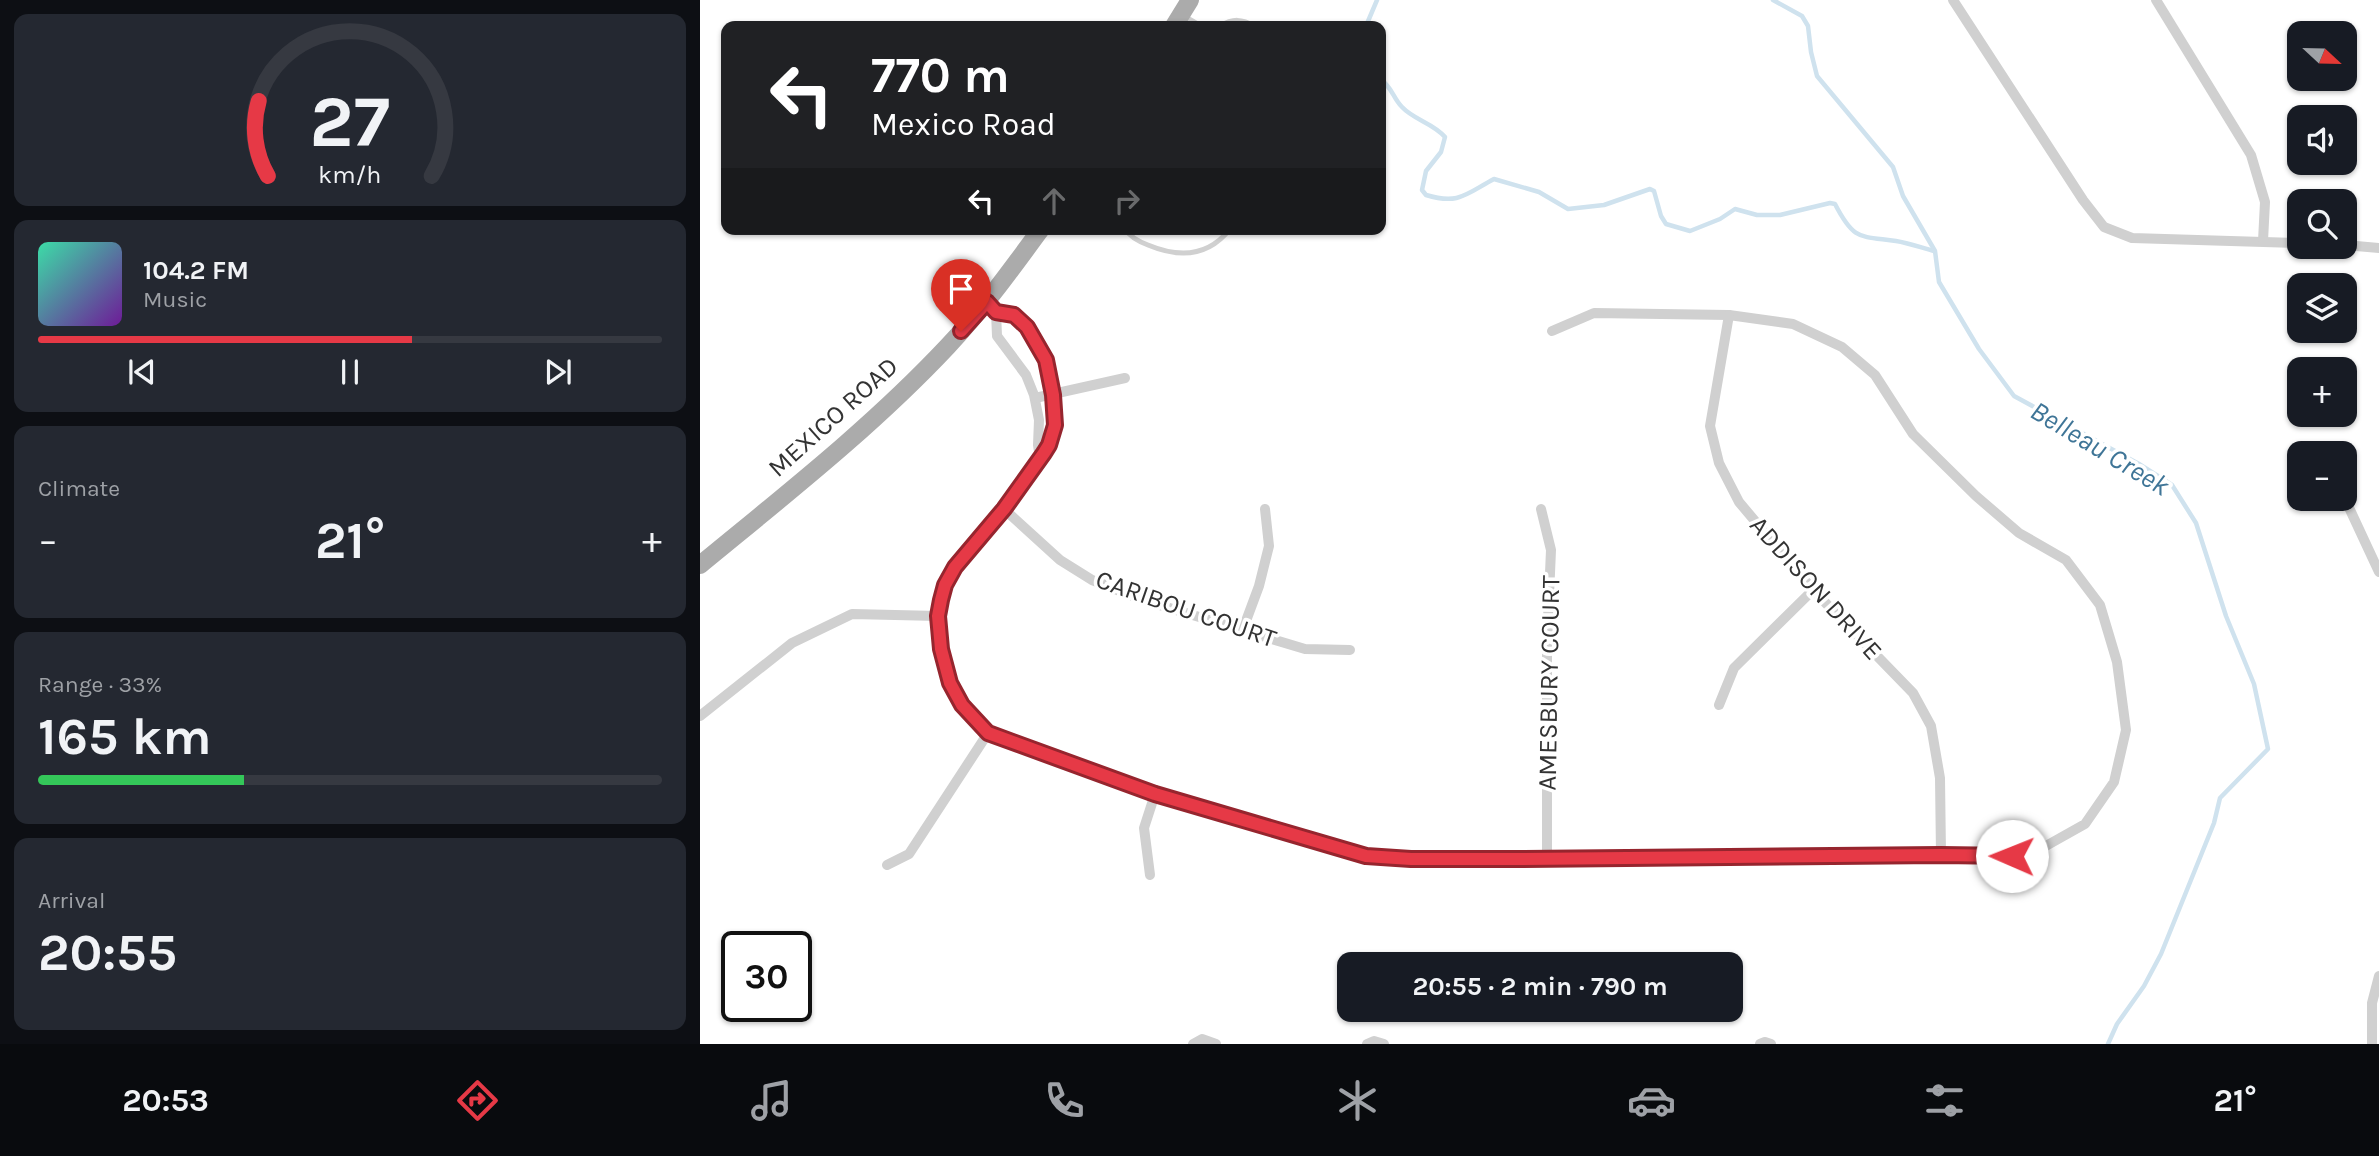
<!DOCTYPE html>
<html lang="en">
<head>
<meta charset="utf-8">
<style>
  body { margin:0; font-family:Karla,sans-serif; background:#242831; color:#f1f3f6; height:100vh; display:flex; flex-direction:column; font-size:26px; white-space:nowrap }
  * { box-sizing:border-box; margin:0 }
  p { font-size:23px; color:#9ea1a6 }
  .icon { flex:none; width:38px; height:38px; fill:none; stroke:currentColor; stroke-width:2; stroke-linecap:round; stroke-linejoin:round }
  .map { position:relative; flex:1; overflow:hidden }
  .sheet { display:flex; flex-direction:column; gap:14px; padding:14px; background:#0d0f14; width:700px }
  .sheet>* { flex:none }
  .hud { position:absolute; left:21px; top:21px; width:665px; height:214px; border-radius:14px; box-shadow:0 2px 5px #0004; background:#202124; color:#fff; overflow:hidden }
  .needle { width:46px; rotate:112deg }
  .buttons { position:absolute; left:1587px; top:21px; display:grid; gap:14px }
  .buttons a { display:grid; place-items:center; width:70px; height:70px; border-radius:14px; background:#171b24; box-shadow:0 2px 5px #0004; font-size:35px }
  .speed { position:absolute; left:21px; top:931px; display:flex; gap:14px; font-size:35px; font-weight:700; text-align:center }
  .speed>* { display:grid; place-content:center; width:91px; height:91px; border-radius:50%; background:#171b24; box-shadow:0 2px 5px #0004; line-height:1 }
  .speed .limit { border:4px solid #111; border-radius:10px; background:#fff; color:#111 }
  .pin { position:absolute; display:grid; place-items:center; width:60px; height:60px; color:#fff; margin:-72px -30px; border-radius:50% 50% 50% 0; rotate:-45deg; box-shadow:0 0 7px #0007 }
  .pin .icon { rotate:45deg }
  .me { position:absolute; width:77px; margin:-38px; rotate:271deg; stroke-linejoin:round; filter:drop-shadow(0 0 5px #0008) }
  .turn { display:flex; align-items:center; gap:24px; height:147px; padding:0 35px; font-size:32px }
  .turn .icon { width:91px; height:91px; stroke-width:2.5 }
  .turn b { display:block; font-size:49px; line-height:60px }
  .lanes { display:flex; align-items:center; height:66px; padding:0 35px; background:#0003; justify-content:center; gap:35px; direction:ltr }
  .lanes .off { opacity:.35 }
  .big { font-size:52px; font-weight:700; line-height:1.1 }
  .sheet .widget { flex:1; display:flex; flex-direction:column; justify-content:center; gap:10px; min-width:0; padding:0 24px; border-radius:14px; background:#242831 }
  .sheet .dial { align-items:center; gap:0 }
  .dial svg { height:182px; overflow:visible; fill:none; stroke:#363941; stroke-width:7; stroke-linecap:round; text-anchor:middle }
  .dial text { fill:#f1f3f6; stroke:none }
  .song { display:flex; align-items:center; gap:21px }
  .cover { width:84px; height:84px; border-radius:10px; background:linear-gradient(135deg,hsl(160 70% 55%),hsl(280 70% 35%)) }
  .played { height:7px; border-radius:4px; background:linear-gradient(90deg,#e63946 60%,#363941 60%) }
  .keys { display:flex; justify-content:space-around; direction:ltr }
  .heat { display:flex; justify-content:space-between; align-items:center; font-size:38px; direction:ltr }
  .charge { height:10px; border-radius:5px; background:linear-gradient(90deg,#34c759 33%,#363941 0) }
  .trip { position:absolute; left:637px; top:952px; width:406px; height:70px; border-radius:14px; background:#171b24; box-shadow:0 2px 5px #0004; font-weight:700; line-height:70px; text-align:center }
  .tab-bar { display:flex; height:112px; justify-content:space-around; align-items:center; background:#090b0e; color:#9ea1a6 }
  .tab-bar .icon { width:49px; height:49px }
  .tab-bar .active { color:#e63946 }
  .tab-bar b { font-size:32px; color:#f1f3f6 }
  main { display:flex; flex:1; min-height:0 }
  .map>svg:first-child { display:block }
  .lines { fill:none; stroke-linecap:round; stroke-linejoin:round }
  .stream { stroke:#cfe2ee; stroke-width:4.5 }
  .service { stroke:#d0d0d0; stroke-width:5 }
  .minor { stroke:#d0d0d0; stroke-width:10 }
  .primary { stroke:#ababab; stroke-width:18 }
  .route-casing { stroke:#96252e; stroke-width:18 }
  .route { stroke:#e63946; stroke-width:12 }
  .labels { text-anchor:middle; dominant-baseline:central; stroke-width:7; stroke-linejoin:round; paint-order:stroke }
  .street-label { font-size:26px; fill:#333; stroke:#fff }
  .water-label { font-size:28px; font-style:italic; fill:#3f7597; stroke:#fff }
</style>
</head>
<body>
<main>
<section class="sheet">
<div class="widget dial"><svg viewBox="0 0 100 80">
<path d="M14 69A42 42 0 1 1 86 69"/>
<path d="M14 69A42 42 0 0 1 10 36" stroke="#e63946"/>
<text x="50" y="56" font-size="32" font-weight="700">27</text>
<text x="50" y="72" font-size="11">km/h</text>
</svg></div>
<div class="widget">
<div class="song"><i class="cover"></i><div><b>104.2 FM</b><p>Music</p></div></div>
<div class="played"></div>
<div class="keys"><svg class="icon" aria-label="previous" viewBox="0 0 24 24"><path d="M18 5L8 12l10 7zM5 5v14"/></svg><svg class="icon" aria-label="pause" viewBox="0 0 24 24"><path d="M8 5v14M16 5v14"/></svg><svg class="icon" aria-label="next" viewBox="0 0 24 24"><path d="M6 5l10 7-10 7zM19 5v14"/></svg></div>
</div>
<div class="widget"><p>Climate</p>
<div class="heat"><a>−</a><b class="big">21°</b><a>+</a></div>
</div>
<div class="widget"><p>Range · 33%</p><b class="big">165 km</b><div class="charge"></div></div>
<div class="widget"><p>Arrival</p><b class="big">20:55</b></div>
</section>
<div class="map">
<svg width="1679" height="1044" viewBox="0 0 1679 1044">
  <rect width="100%" height="100%" fill="#fff"/>
  <g class="lines">
    <g class="stream">
      <path d="M 1073,0 L 1102,16 L 1108,26 L 1111,52 L 1117,76 L 1193,167 L 1203,196 L 1235,251 L 1239,282 L 1279,349 L 1314,396 L 1439,464 L 1472,485 L 1496,523 L 1526,616 L 1554,684 L 1568,749 L 1520,798 L 1514,823 L 1461,954 L 1444,986 L 1417,1024 L 1408,1044"/>
      <path d="M 666,26 L 677,0"/>
      <path d="M 681,80 C 692,87 693,98 702,107 C 714,120 733,123 745,137 L 741,152 L 726,171 L 722,190 L 726,195 C 759,205 766,194 794,179 L 839,192 L 868,209 L 904,205 L 950,189 L 954,191 L 961,216 L 966,224 L 990,231 L 1020,219 L 1035,209 L 1057,215 L 1080,215 L 1130,203 L 1135,204 C 1154,241 1160,236 1196,241 C 1209,243 1222,248 1234,251"/>
    </g>
    <g class="service">
      <path d="M 484,16 L 501,26"/>
      <path d="M 520,26 C 533,18 542,19 555,26"/>
      <path d="M 425,229 C 430,237 440,242 448,245 C 479,258 508,257 530,229"/>
    </g>
    <g class="minor">
      <path d="M 1253,0 L 1383,200 L 1404,227 L 1432,238 L 1600,243"/>
      <path d="M 1456,0 L 1551,155 L 1565,202 L 1563,241"/>
      <path d="M 1645,245 L 1679,248"/>
      <path d="M 293,309 L 296,312 L 297,336 L 326,375 L 334,395 L 339,420 L 338,445 L 340,458"/>
      <path d="M 296,312 L 314,315 L 326,327 L 347,360 L 353,395 L 355,425 L 349,445 L 327,479 L 255,567 L 245,585 L 238,616 L 241,649 L 250,683 L 262,705 L 288,733 L 455,794 L 666,856 L 711,859 L 847,859 L 1241,855 L 1312,856 L 1344,847 L 1385,824 L 1414,782 L 1426,730 L 1417,662 L 1400,605 L 1366,560 L 1319,533 L 1276,496 L 1213,434 L 1175,375 L 1142,347 L 1093,324 L 1029,315 L 894,313 L 852,331"/>
      <path d="M 1029,315 L 1010,426 L 1019,463 L 1039,502 L 1113,590 L 1213,693 L 1231,726 L 1240,778 L 1241,855"/>
      <path d="M 335,398 L 425,378"/>
      <path d="M 1645,499 L 1679,572"/>
      <path d="M 304,509 L 360,560 L 392,580 L 443,600 L 605,649 L 650,650"/>
      <path d="M 841,509 L 851,550 L 847,642 L 847,859"/>
      <path d="M 543,629 L 559,586 L 569,546 L 565,509"/>
      <path d="M 1019,705 L 1034,668 L 1113,590"/>
      <path d="M 0,716 L 92,643 L 152,614 L 238,616"/>
      <path d="M 187,865 L 209,854 L 288,733"/>
      <path d="M 450,875 L 444,828 L 455,794"/>
      <path d="M 493,1044 L 502,1039 L 516,1044"/>
      <path d="M 667,1044 L 674,1041 L 684,1044"/>
      <path d="M 1060,1044 L 1065,1042 L 1071,1044"/>
      <path d="M 1672,1044 L 1672,1003 L 1679,976"/>
    </g>
    <g class="primary">
      <path d="M 474,26 L 490,0"/>
      <path d="M 0,565 C 85,495 172,427 248,346 C 282,310 311,270 341,229"/>
    </g>
  </g>
  <g class="lines">
    <g class="route-casing">
      <path id="route" d="M 261,331 L 287,302 L 296,312 L 314,315 L 327,327 L 346,360 L 353,395 L 355,425 L 349,445 L 344,453 L 304,509 L 255,567 L 245,585 L 241,600 L 238,616 L 241,649 L 250,683 L 262,705 L 288,733 L 455,794 L 666,856 L 711,859 L 820,859 L 1241,855 L 1312,856"/>
    </g>
    <use href="#route" class="route"/>
  </g>
  <g class="labels">
    <g class="street-label">
      <text transform="translate(133 417) rotate(-42)">MEXICO ROAD</text>
      <text transform="translate(1116 588) rotate(48)">ADDISON DRIVE</text>
      <text transform="translate(486 609) rotate(19)">CARIBOU COURT</text>
      <text transform="translate(849 683) rotate(-89)">AMESBURY COURT</text>
    </g>
    <g class="water-label">
      <text transform="translate(1400 448) rotate(31)">Belleau Creek</text>
    </g>
  </g>
</svg>
<div class="buttons">
<a><svg class="needle" viewBox="-14 -14 28 28"><path d="M0-13l5 13h-10z" fill="#e53935"/><path d="M0 13l5-13h-10z" fill="#9ea1a6"/></svg></a>
<a><svg class="icon" aria-label="sound" viewBox="0 0 24 24"><path d="M4 9h4l5-4v14l-5-4H4zM17 9q2 3 0 6"/></svg></a>
<a><svg class="icon" aria-label="search" viewBox="0 0 24 24"><circle cx="10" cy="10" r="6"/><path d="M15 15l6 6"/></svg></a>
<a><svg class="icon" aria-label="layers" viewBox="0 0 24 24"><path d="M12 4l9 5-9 5-9-5zM3 14l9 5 9-5"/></svg></a>
<a>+</a>
<a>−</a>
</div>
<div class="speed"><div class="limit">30</div></div>
<div class="pin" style="left:261px;top:331px;background:#d93025"><svg class="icon" aria-label="arrive" viewBox="0 0 24 24"><path d="M6 21V4h12l-3 4 3 4H6"/></svg></div>
<svg class="me" style="left:1312px;top:856px" viewBox="-20 -20 40 40"><circle r="19" fill="#fff"/><path d="M0-13L10 11 0 6-10 11z" fill="#e63946"/></svg>
<div class="trip">20:55 · 2 min · 790 m</div>
<div class="hud">
<div class="turn"><svg class="icon" aria-label="left" viewBox="0 0 24 24"><path d="M17 20v-9H6M10 6l-5 5 5 5"/></svg><div><b>770 m</b>Mexico Road</div></div>
<div class="lanes"><svg class="icon" aria-label="left" viewBox="0 0 24 24"><path d="M17 20v-9H6M10 6l-5 5 5 5"/></svg><svg class="icon off" aria-label="ahead" viewBox="0 0 24 24"><path d="M12 20V5M6 11l6-6 6 6"/></svg><svg class="icon off" aria-label="right" viewBox="0 0 24 24"><path d="M7 20v-9h11M14 6l5 5-5 5"/></svg></div>
</div>
</div>
</main>
<nav class="tab-bar">
<b>20:53</b>
<svg class="icon active" aria-label="directions" viewBox="0 0 24 24"><path d="M12 3l9 9-9 9-9-9zM9 14v-3h6M13 9l2 2-2 2"/></svg>
<svg class="icon" aria-label="music" viewBox="0 0 24 24"><path d="M9 18V5l10-2v13"/><circle cx="6" cy="18" r="3"/><circle cx="16" cy="16" r="3"/></svg>
<svg class="icon" aria-label="phone" viewBox="0 0 24 24"><path d="M5 4h4l2 5-3 2q2 4 5 5l2-3 5 2v4C11 20 4 13 5 4z"/></svg>
<svg class="icon" aria-label="climate" viewBox="0 0 24 24"><path d="M12 3v18M4 7l16 10M4 17L20 7"/></svg>
<svg class="icon" aria-label="car" viewBox="0 0 24 24"><path d="M5 17H2v-5l4-1 3-4h7l3 4 3 1v5h-3M9 17h6M6 11h13"/><circle cx="7" cy="17" r="2"/><circle cx="17" cy="17" r="2"/></svg>
<svg class="icon" aria-label="filters" viewBox="0 0 24 24"><path d="M4 7h16M4 17h16"/><circle cx="9" cy="7" r="2"/><circle cx="15" cy="17" r="2"/></svg>
<b>21°</b>
</nav>
</body>
</html>
